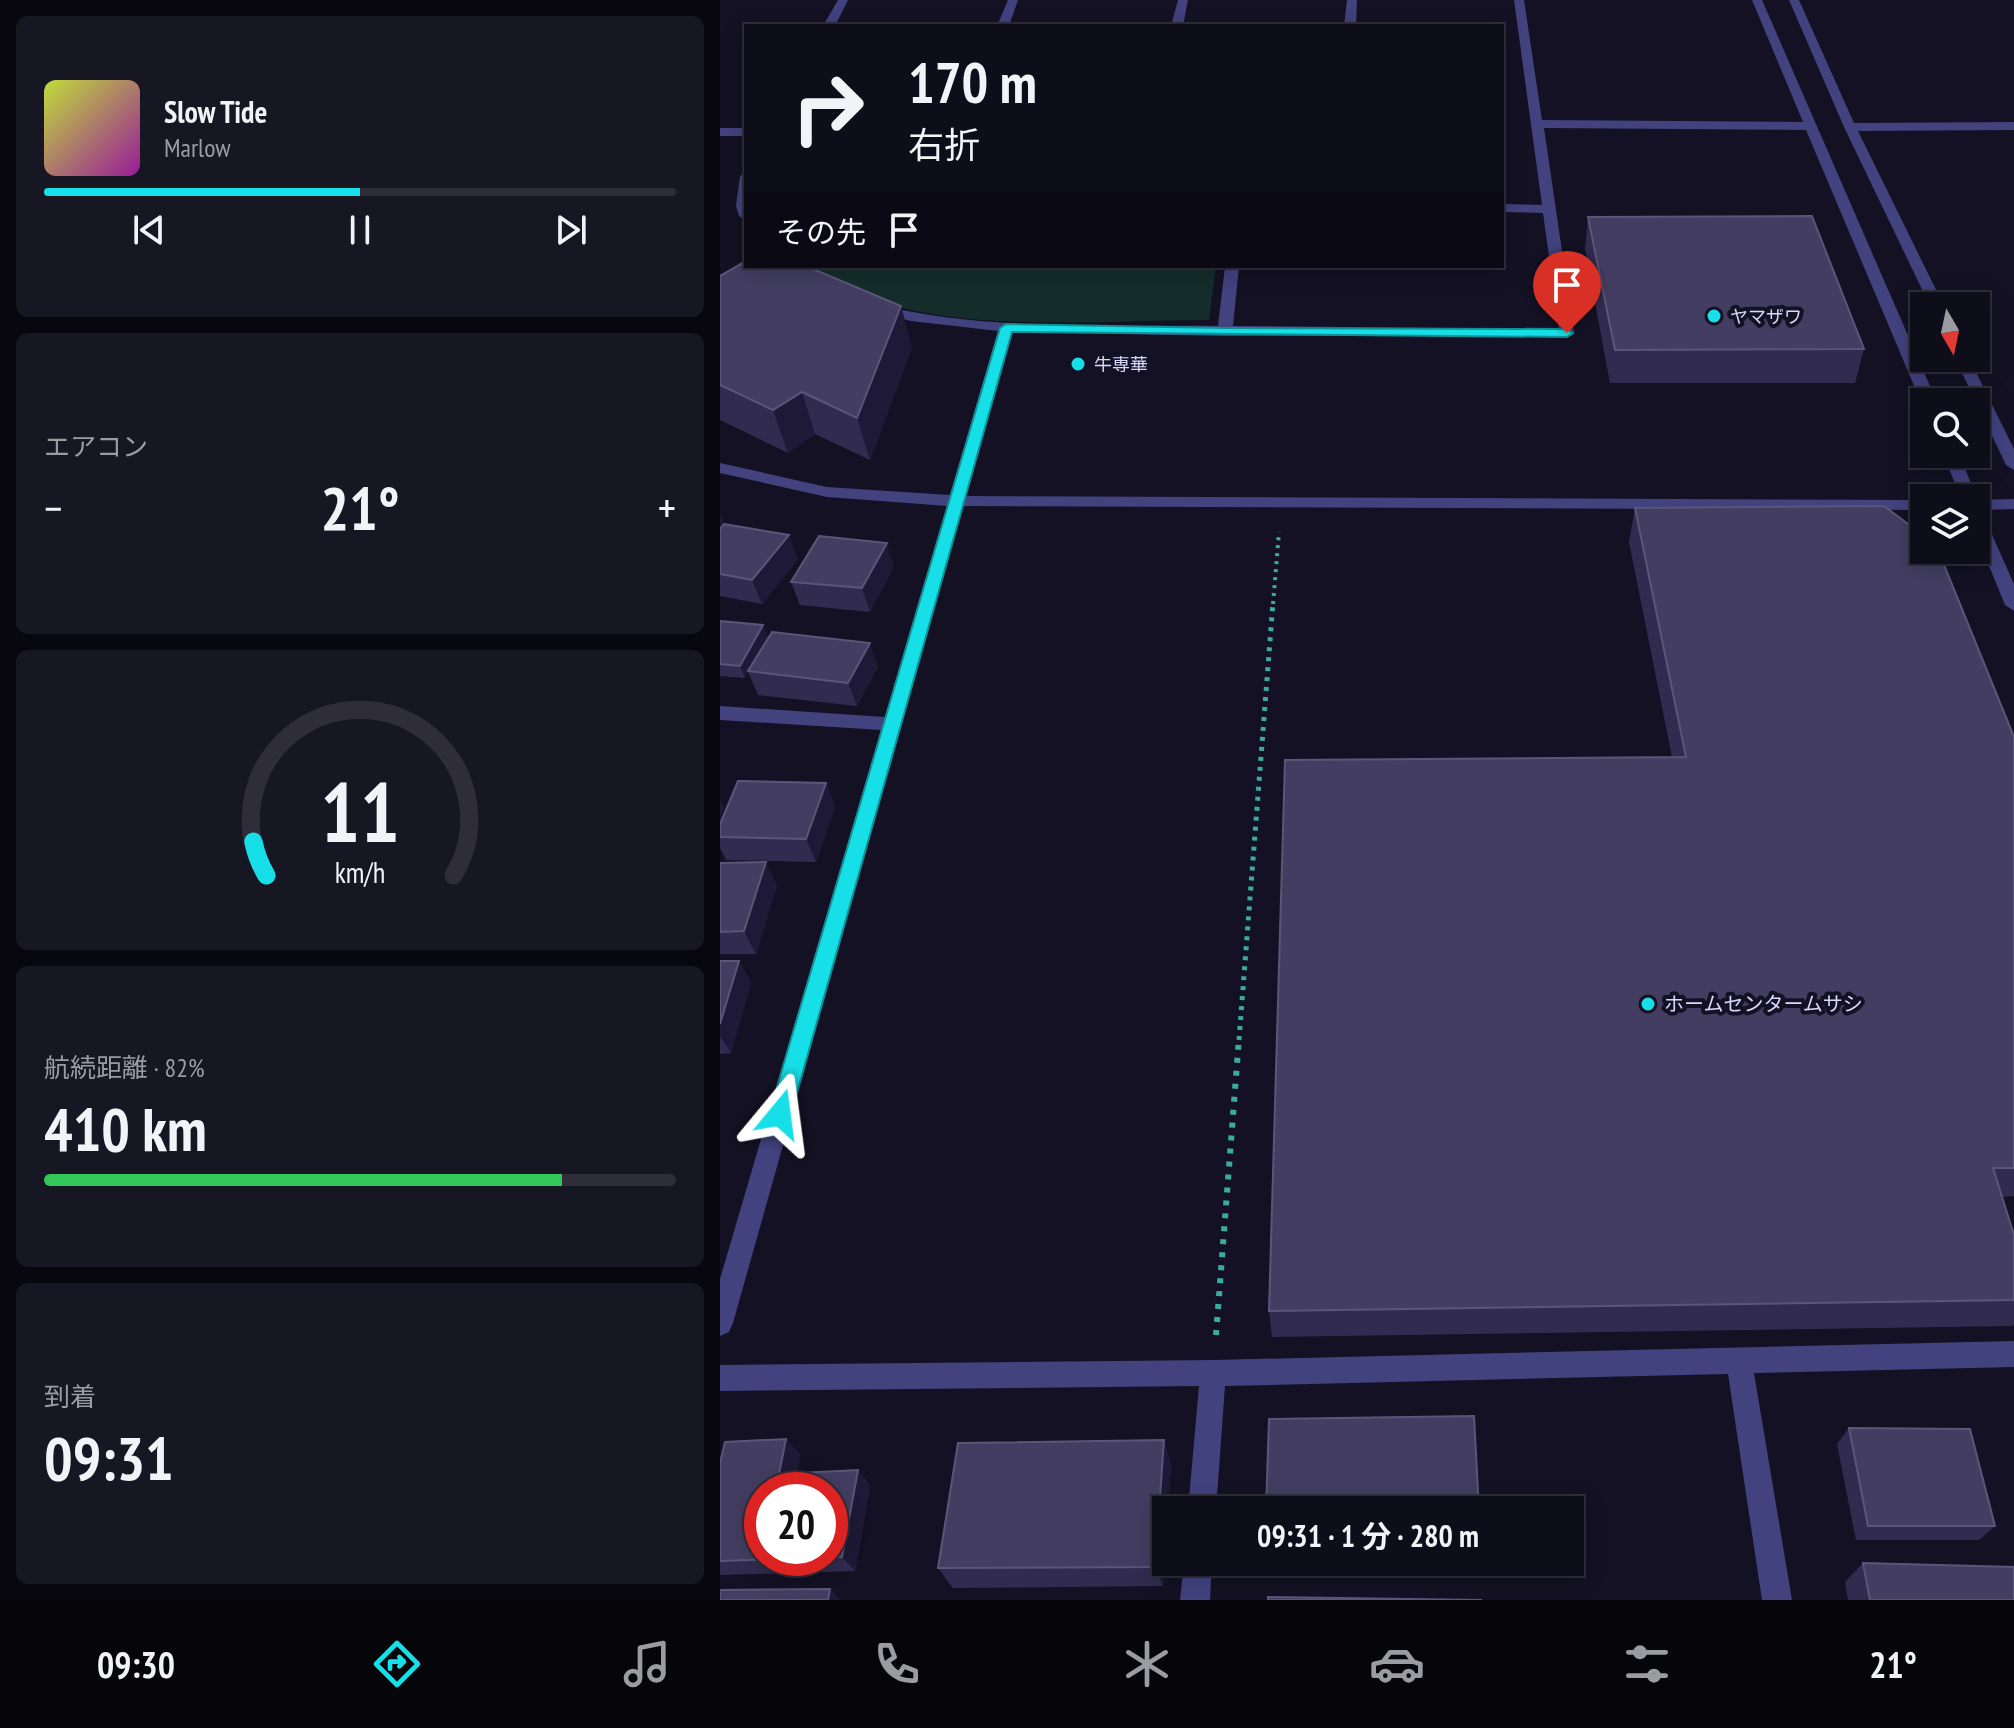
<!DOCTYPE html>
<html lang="ja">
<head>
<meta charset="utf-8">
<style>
  body { margin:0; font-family:"PT Sans Narrow","Noto Sans JP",sans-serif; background:#171623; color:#f1f3f6; height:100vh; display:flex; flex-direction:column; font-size:30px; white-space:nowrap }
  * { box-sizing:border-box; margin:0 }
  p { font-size:26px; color:#9b9ca2 }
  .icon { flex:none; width:44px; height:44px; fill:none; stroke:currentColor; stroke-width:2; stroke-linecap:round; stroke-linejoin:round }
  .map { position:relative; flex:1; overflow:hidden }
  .panel { display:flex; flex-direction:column; gap:16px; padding:16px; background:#08070e; width:720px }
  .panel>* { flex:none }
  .banner { position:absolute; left:24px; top:24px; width:760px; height:244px; border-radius:0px; box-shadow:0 4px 20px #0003,0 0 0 2px #2e2d39; background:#0e0d1a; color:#f1f3f6; overflow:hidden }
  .needle { width:52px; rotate:171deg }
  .tools { position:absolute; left:1190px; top:292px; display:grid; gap:16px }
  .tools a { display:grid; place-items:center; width:80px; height:80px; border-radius:0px; background:#0e0d1a; box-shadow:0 4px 20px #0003,0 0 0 2px #2e2d39; font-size:40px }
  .speed { position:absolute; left:24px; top:1472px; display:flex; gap:16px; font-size:40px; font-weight:700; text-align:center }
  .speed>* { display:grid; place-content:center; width:104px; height:104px; border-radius:50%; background:#0e0d1a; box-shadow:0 4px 20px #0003,0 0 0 2px #2e2d39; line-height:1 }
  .speed .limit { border:12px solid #d22; background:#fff; color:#111 }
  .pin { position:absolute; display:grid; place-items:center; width:68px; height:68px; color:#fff; margin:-82px -34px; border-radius:50% 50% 50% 0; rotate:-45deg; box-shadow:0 0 8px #0007 }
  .pin .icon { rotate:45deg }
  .me { position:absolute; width:88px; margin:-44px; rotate:16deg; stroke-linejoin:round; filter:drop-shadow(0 0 6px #0008) }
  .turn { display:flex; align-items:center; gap:28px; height:168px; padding:0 32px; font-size:36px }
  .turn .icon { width:104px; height:104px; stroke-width:2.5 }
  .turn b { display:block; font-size:56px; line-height:68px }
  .then { display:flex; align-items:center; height:76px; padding:0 32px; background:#0003; gap:16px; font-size:30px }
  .big { font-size:60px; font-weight:700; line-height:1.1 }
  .panel .tile { flex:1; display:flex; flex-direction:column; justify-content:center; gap:12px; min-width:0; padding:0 28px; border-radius:12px; background:#171623 }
  .panel .dial { align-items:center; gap:0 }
  .dial svg { height:208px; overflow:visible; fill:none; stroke:#2e2d39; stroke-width:7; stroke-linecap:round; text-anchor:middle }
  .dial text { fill:#f1f3f6; stroke:none }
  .song { display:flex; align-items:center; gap:24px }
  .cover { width:96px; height:96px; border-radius:12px; background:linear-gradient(135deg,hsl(70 70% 55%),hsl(300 70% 35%)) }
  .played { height:8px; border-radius:4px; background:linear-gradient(90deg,#17dfe7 50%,#2e2d39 50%) }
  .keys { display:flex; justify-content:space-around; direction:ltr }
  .heat { display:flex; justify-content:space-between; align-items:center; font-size:44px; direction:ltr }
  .charge { height:12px; border-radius:6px; background:linear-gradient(90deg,#34c759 82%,#2e2d39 0) }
  .trip { position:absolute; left:432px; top:1496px; width:432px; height:80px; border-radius:0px; background:#0e0d1a; box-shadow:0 4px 20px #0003,0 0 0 2px #2e2d39; font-weight:700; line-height:80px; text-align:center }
  .tab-bar { display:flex; height:128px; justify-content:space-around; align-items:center; background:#06050a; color:#9b9ca2 }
  .tab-bar .icon { width:56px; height:56px }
  .tab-bar .current { color:#17dfe7 }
  .tab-bar b { font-size:36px; color:#f1f3f6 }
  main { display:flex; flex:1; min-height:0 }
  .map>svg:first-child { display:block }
  .green { fill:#142d2a }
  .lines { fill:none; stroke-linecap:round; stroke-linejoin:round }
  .path-far2 { stroke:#3bab9e; stroke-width:4; stroke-dasharray:3 5; stroke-linecap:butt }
  .path-far1 { stroke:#3bab9e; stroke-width:5; stroke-dasharray:4 6; stroke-linecap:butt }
  .path { stroke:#3bab9e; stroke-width:6; stroke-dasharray:5 8; stroke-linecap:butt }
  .minor { fill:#41427e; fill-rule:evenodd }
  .wall { fill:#312c4f; fill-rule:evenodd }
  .shaded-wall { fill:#1d1936 }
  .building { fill:#433e61; stroke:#5a567a; stroke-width:2 }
  .route { fill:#17dfe7; stroke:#0f9196; stroke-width:2 }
  .poi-dot { fill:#17dfe7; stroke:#131123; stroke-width:3 }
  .labels { text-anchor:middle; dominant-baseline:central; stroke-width:8; stroke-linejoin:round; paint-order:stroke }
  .far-poi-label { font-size:18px; fill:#d9d7fb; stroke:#131123; text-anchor:start }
  .poi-label { font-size:20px; fill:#d9d7fb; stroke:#131123; text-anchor:start }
</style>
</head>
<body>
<main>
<section class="panel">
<div class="tile">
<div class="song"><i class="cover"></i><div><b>Slow Tide</b><p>Marlow</p></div></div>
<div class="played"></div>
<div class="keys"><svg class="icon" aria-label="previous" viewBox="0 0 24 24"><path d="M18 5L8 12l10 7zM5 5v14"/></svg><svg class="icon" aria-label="pause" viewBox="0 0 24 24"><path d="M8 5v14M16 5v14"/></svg><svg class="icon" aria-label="next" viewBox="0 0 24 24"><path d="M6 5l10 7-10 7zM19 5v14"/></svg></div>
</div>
<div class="tile"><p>エアコン</p>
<div class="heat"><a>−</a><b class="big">21°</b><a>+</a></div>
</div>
<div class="tile dial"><svg viewBox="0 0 100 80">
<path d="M14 69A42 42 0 1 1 86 69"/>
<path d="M14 69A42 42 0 0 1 9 56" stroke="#17dfe7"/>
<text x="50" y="56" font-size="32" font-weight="700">11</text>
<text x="50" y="72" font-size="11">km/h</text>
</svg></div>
<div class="tile"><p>航続距離 · 82%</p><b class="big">410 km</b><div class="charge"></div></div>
<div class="tile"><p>到着</p><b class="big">09:31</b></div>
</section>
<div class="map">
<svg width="1294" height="1600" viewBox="0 0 1294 1600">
  <rect width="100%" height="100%" fill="#131123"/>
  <path class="green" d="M 80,266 L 496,266 L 489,320 C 384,320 253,333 153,300 C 128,292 104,277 80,266 Z"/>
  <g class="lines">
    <path class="path-far2" d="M 553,604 L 559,532"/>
    <path class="path-far1" d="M 519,1040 L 553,602"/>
    <path class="path" d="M 496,1335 L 519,1038"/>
    <g class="minor">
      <path d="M 118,0 L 128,0 L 115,26 L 103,26 Z"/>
      <path d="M 288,0 L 298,0 L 289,26 L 277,26 Z"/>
      <path d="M 458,0 L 468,0 L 463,26 L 451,26 Z"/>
      <path d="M 627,0 L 637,0 L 636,26 L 624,26 Z"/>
      <path d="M 794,0 L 804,0 L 822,120 L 1083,122 L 1032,0 L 1042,0 L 1217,402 L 1204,402 L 1204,405 L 1201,402 L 1086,130 L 824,128 L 854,333 L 852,336 L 505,336 L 292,332 L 246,496 L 1204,500 L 1204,510 L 243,506 L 13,1323 L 9,1332 L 0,1336 L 0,1279 L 161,730 L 0,720 L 0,706 L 165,717 L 227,506 L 107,497 L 0,473 L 0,463 L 107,487 L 230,495 L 278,331 L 191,321 L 153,312 L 151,309 L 158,305 C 269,331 385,325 498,326 L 505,266 L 519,266 L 513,326 L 839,329 L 823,213 L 782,212 L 782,204 L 822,205 Z"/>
      <path d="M 1069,0 L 1079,0 L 1134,123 L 1294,122 L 1294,130 L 1138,131 L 1224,306 L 1210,306 L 1124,127 Z"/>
      <rect x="0" y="128" width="26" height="8"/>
      <path d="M 26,172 L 26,220 L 19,216 L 16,206 L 20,176 Z"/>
      <path d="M 1235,358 L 1249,358 L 1294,449 L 1294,470 L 1286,465 Z"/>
      <path d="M 1223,454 L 1239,454 L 1257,498 L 1256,500 L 1294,499 L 1294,509 L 1261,510 L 1294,584 L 1294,611 L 1285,605 L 1256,534 L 1256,498 L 1241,498 Z"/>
      <path d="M 1294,1341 L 1294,1367 L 1034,1373 L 1072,1600 L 1042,1600 L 1008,1374 L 505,1386 L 496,1510 L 468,1510 L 479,1386 L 0,1391 L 0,1365 L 493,1360 Z"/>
      <path d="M 464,1562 L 492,1562 L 490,1600 L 460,1600 Z"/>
    </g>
  </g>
  <g class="wall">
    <path d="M 868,217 L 1144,349 L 1135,383 L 890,383 L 865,249 Z"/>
    <path d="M 0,276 L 192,347 L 150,460 L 95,434 L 68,453 L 0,420 Z"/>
    <path d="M 915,508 L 1294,737 L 1294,1196 L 1282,1197 L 1294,1235 L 1294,1324 L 1293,1326 L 552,1337 L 549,1311 L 952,757 L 909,542 Z"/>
    <path d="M 0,513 L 4,524 L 78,559 L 42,604 L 0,596 Z"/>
    <path d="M 174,567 L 150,612 L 80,605 L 71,582 Z"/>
    <path d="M 0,621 L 48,637 L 34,662 L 158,667 L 137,706 L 38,695 L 28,672 L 25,678 L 0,676 Z"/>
    <path d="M 106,783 L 115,806 L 96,862 L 6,860 L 0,848 L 0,824 Z"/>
    <path d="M 0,863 L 57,885 L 36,954 L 0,954 Z"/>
    <path d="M 0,961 L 19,961 L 31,983 L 11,1053 L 0,1054 Z"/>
    <path d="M 1129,1428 L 1275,1526 L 1259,1540 L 1136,1540 L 1117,1444 Z"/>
    <path d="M 66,1439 L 80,1455 L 76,1473 L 138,1470 L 150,1486 L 135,1571 L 0,1575 L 0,1463 ZM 110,1490 L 110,1558 L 42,1558 Z"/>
    <path d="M 451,1463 L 448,1510 L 446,1510 L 446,1541 L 443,1586 L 233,1588 L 218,1568 Z"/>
    <path d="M 549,1562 L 706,1562 L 549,1564 Z"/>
    <path d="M 1143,1563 L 1294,1600 L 1128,1600 L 1125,1582 Z"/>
  </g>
  <g class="shaded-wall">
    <path d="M 181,306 L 192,347 L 150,460 L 137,418 Z"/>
    <path d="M 82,392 L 95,434 L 68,453 L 53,410 Z"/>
    <path d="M 0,513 L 8,532 L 0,539 Z"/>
    <path d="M 69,535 L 78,559 L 42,604 L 32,580 Z"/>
    <path d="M 167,543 L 174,567 L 150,612 L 142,588 Z"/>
    <path d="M 43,625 L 48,637 L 25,678 L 20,666 Z"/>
    <path d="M 150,643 L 158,667 L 137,706 L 128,683 Z"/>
    <path d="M 106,783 L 115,806 L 96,862 L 86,839 Z"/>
    <path d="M 0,800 L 4,808 L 0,819 Z"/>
    <path d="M 46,862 L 57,885 L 36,954 L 24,931 Z"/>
    <path d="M 19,961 L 31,983 L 11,1053 L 0,1036 L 0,1024 Z"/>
    <path d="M 66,1439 L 80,1455 L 73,1489 L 59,1474 Z"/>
    <path d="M 444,1440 L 451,1463 L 448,1510 L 446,1510 L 446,1541 L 443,1586 L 435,1567 Z"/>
    <path d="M 138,1470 L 150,1486 L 135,1571 L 122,1557 Z"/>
    <path d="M 110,1589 L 121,1600 L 108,1600 Z"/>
  </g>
  <g class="building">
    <path d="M 1092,216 L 1144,349 L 895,350 L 868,217 Z"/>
    <path d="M 26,261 L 26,266 L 86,266 L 181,306 L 137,418 L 82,392 L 53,410 L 0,385 L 0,276 Z"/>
    <path d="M 1164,506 L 1204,536 L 1204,550 L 1218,550 L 1294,737 L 1294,1168 L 1273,1168 L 1294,1235 L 1294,1300 L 549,1311 L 565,760 L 966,757 L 915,508 Z"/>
    <path d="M 4,524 L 69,535 L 32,580 L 0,574 L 0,529 Z"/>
    <path d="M 99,536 L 167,543 L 142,588 L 71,582 Z"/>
    <path d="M 0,621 L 43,625 L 20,666 L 0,664 Z"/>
    <path d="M 52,632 L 150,643 L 128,683 L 28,671 Z"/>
    <path d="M 18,781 L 106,783 L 86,839 L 0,837 L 0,824 Z"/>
    <path d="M 46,862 L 24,931 L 0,932 L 0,863 Z"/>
    <path d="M 0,961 L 19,961 L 0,1024 Z"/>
    <path d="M 754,1416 L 759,1510 L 546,1510 L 549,1419 Z"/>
    <path d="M 1129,1428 L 1250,1429 L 1275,1526 L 1148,1526 Z"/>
    <path d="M 66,1439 L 59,1474 L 138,1470 L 122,1557 L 110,1557 L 110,1490 L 42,1490 L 42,1558 L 86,1558 L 0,1561 L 0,1463 L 5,1442 Z"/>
    <path d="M 444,1440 L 435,1567 L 218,1568 L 238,1443 Z"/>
    <path d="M 1143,1563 L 1294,1567 L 1294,1600 L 1150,1600 Z"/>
    <path d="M 110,1589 L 108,1600 L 0,1600 L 0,1590 Z"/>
    <path d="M 548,1597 L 762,1600 L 548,1600 Z"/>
  </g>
  <path class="route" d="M 286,324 L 505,328 L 847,329 L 853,333 L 847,337 L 292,332 L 71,1114 L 68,1121 L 60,1123 L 53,1121 L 49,1114 L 280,328 Z"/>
  <g class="poi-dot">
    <circle cx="994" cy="316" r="8"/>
    <circle cx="358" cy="364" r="8"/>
    <circle cx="928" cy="1004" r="8"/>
  </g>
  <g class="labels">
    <g class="far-poi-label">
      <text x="1010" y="316">ヤマザワ</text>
      <text x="374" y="364">牛専華</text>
    </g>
    <g class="poi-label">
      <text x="944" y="1004">ホームセンタームサシ</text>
    </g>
  </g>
</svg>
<div class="tools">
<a><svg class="needle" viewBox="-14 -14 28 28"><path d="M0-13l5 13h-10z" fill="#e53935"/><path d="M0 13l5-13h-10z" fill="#9b9ca2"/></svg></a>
<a><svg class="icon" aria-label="search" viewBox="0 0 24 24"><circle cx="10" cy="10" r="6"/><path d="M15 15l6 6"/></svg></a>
<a><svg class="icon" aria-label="layers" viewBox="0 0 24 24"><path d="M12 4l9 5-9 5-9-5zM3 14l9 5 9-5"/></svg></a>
</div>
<div class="speed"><div class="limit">20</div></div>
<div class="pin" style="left:847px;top:333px;background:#d93025"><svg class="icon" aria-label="arrive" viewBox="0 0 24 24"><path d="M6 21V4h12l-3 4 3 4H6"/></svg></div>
<svg class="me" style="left:60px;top:1114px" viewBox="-20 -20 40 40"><path d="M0-17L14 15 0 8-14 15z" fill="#17dfe7" stroke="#fff" stroke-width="4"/></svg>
<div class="trip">09:31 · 1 分 · 280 m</div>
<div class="banner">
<div class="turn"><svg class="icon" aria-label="right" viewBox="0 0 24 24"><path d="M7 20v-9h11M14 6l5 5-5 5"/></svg><div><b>170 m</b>右折</div></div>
<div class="then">その先<svg class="icon" aria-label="arrive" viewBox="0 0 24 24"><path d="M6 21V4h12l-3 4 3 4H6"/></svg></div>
</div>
</div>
</main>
<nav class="tab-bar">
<b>09:30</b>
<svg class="icon current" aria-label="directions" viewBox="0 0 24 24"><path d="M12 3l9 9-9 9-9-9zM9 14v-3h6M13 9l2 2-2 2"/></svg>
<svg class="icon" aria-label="music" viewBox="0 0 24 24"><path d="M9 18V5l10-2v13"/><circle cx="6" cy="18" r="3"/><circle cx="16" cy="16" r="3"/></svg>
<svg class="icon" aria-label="phone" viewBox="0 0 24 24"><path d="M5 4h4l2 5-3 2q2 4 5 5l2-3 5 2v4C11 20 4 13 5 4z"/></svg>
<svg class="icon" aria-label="climate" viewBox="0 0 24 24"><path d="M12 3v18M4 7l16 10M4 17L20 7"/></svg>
<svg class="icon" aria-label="car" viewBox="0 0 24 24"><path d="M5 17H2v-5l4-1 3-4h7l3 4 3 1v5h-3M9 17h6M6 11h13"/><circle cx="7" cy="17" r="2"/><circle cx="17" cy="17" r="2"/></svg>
<svg class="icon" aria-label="filters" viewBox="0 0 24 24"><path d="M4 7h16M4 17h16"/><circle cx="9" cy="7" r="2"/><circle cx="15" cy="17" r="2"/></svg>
<b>21°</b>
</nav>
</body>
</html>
